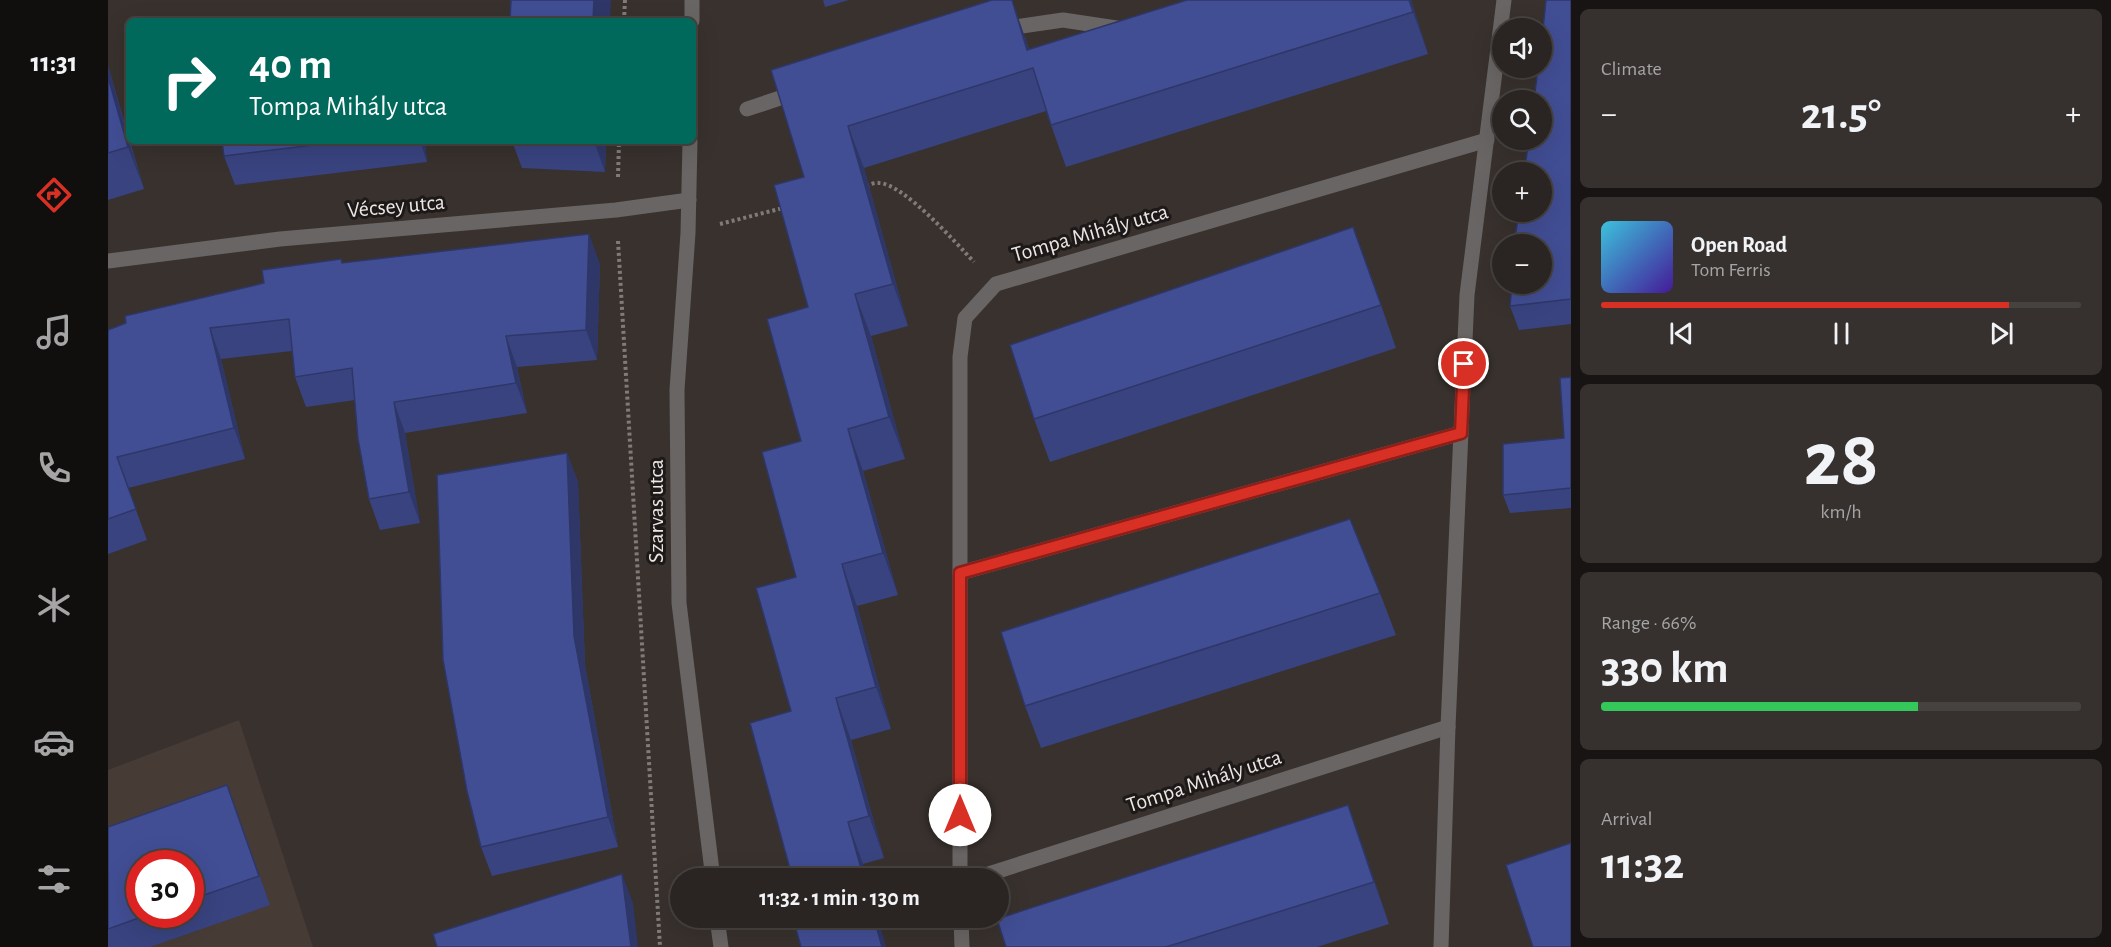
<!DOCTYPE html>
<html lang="en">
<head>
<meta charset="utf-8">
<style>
  body { margin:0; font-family:"Alegreya Sans",sans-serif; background:#36312f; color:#f1f3f6; height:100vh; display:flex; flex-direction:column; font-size:22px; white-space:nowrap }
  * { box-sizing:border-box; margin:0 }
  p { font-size:20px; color:#a5a5a5 }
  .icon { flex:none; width:33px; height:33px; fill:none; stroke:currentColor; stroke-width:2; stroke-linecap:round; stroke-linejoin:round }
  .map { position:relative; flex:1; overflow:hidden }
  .drawer { display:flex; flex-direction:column; gap:9px; padding:9px; background:#171413; width:540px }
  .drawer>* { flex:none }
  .banner { position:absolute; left:18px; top:18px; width:570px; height:126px; border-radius:9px; box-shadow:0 6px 24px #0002,0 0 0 2px #464240; background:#00695c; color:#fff; overflow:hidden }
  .fabs { position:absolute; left:1384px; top:18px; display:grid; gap:12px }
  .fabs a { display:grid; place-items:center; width:60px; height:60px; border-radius:50%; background:#2a2522; box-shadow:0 6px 24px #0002,0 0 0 2px #464240; font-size:30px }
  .speed { position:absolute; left:18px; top:850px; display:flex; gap:12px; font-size:30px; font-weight:700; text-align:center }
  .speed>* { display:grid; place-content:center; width:78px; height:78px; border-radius:50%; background:#2a2522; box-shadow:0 6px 24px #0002,0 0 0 2px #464240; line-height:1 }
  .speed .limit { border:9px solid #d22; background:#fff; color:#111 }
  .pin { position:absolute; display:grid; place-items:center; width:51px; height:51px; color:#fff; margin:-26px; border:3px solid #fff; border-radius:50%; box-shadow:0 2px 6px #0007 }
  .me { position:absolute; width:66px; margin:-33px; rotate:0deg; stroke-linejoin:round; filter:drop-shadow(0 0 4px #0008) }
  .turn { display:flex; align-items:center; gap:21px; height:126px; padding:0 24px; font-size:27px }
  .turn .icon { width:78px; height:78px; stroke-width:2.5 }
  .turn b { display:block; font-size:42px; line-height:51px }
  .big { font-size:45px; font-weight:600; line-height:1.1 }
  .drawer .card { flex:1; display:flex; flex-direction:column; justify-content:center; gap:9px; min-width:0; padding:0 21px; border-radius:9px; background:#36312f }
  .drawer .dial { align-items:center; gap:0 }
  .dial b { font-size:78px; line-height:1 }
  .song { display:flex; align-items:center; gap:18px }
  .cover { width:72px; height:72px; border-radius:9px; background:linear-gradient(135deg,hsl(190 70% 55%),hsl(260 70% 35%)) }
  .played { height:6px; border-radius:3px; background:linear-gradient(90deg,#d93025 85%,#464240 85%) }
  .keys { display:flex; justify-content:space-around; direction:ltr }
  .heat { display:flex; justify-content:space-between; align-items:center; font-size:33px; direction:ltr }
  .charge { height:9px; border-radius:4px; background:linear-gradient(90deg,#34c759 66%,#464240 0) }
  .trip { position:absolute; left:562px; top:868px; width:339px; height:60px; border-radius:30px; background:#2a2522; box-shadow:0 6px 24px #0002,0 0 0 2px #464240; font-weight:600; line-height:60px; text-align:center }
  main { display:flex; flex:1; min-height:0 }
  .dock { display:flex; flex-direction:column; width:108px; justify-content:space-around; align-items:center; background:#110f0e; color:#a5a5a5 }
  .dock .icon { width:42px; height:42px }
  .dock .active { color:#d93025 }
  .dock b { font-size:27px; color:#f1f3f6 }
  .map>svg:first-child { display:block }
  .built { fill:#473b36; fill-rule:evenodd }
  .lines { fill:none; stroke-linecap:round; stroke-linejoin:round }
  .path { stroke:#817b78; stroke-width:4; stroke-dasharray:3 3; stroke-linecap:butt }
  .minor { stroke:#696564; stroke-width:15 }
  .wall { fill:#39437f; fill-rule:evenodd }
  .shaded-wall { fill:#2e3768 }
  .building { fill:#424e94; stroke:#2e3768; stroke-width:1.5 }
  .route-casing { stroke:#8d1f18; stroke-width:15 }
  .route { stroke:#d93025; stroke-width:10 }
  .labels { text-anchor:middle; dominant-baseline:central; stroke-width:6; stroke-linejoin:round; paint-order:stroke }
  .street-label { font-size:22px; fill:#ece7e5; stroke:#1d1918 }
</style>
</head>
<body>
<main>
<nav class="dock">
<b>11:31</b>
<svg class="icon active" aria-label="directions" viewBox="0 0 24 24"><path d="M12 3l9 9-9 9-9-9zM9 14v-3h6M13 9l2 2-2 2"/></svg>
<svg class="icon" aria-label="music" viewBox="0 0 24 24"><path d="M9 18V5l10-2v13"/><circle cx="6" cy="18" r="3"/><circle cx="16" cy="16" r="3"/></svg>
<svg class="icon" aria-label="phone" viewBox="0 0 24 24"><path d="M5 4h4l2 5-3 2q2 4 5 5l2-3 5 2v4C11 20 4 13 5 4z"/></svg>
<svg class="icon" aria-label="climate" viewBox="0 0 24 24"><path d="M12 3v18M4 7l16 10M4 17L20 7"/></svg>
<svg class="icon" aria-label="car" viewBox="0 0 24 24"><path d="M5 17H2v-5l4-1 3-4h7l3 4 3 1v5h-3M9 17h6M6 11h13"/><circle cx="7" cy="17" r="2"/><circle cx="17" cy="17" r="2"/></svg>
<svg class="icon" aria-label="filters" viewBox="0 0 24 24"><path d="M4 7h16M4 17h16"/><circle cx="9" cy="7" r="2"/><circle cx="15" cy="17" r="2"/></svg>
</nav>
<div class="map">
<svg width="1463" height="947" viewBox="0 0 1463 947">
  <rect width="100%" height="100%" fill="#38312e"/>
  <path class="built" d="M 131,720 L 205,947 L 0,947 L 0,770 ZM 32,864 L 82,864 L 82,915 L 32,915 Z"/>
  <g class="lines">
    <g class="path">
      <path d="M 516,21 L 517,0"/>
      <path d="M 510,177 L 511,141"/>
      <path d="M 758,186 C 761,185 767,182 771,183 C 796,184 848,243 866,262"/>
      <path d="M 612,224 L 675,208"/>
      <path d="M 510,241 L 552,947"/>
    </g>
    <g class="minor">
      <path d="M 584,21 L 584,0"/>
      <path d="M 893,29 L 955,20 L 1015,29"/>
      <path d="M 639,109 L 690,92"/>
      <path d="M 582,141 L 580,233 L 569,390 L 571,603 L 605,879"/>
      <path d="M 0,261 L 172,239 L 508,210 L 581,200"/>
      <path d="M 852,573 L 1353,433"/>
      <path d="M 852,879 L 852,357 L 857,318 L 888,284 L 1379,140"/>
      <path d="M 865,879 L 1340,727"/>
      <path d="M 609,918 L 613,947"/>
      <path d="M 853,918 L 854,947"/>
      <path d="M 1333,947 L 1340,727 L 1359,295 L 1396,0"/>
    </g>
  </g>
  <g class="wall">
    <path d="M 715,0 L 741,0 L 717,7 Z"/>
    <path d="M 1303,0 L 1320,54 L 958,167 L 938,111 L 756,168 L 800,326 L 763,336 L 797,459 L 755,471 L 790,595 L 749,606 L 783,729 L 743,740 L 776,858 L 755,864 L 682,869 L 683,711 L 693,441 L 700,307 L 696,177 L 663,70 L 917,37 L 921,49 Z"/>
    <path d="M 1463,0 L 1463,324 L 1411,330 L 1402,306 L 1434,68 Z"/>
    <path d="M 0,66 L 36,189 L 0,200 Z"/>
    <path d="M 114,141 L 317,141 L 319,162 L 127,185 L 116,156 Z"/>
    <path d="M 404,141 L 498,141 L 497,172 L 414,168 Z"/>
    <path d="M 233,259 L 235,263 L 492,264 L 489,360 L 409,367 L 419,413 L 297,433 L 312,523 L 272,530 L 261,499 L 247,400 L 198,407 L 187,377 L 184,351 L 113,359 L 137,459 L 20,488 L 39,540 L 0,554 L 0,330 L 156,283 Z"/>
    <path d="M 1261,270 L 1288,348 L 942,462 L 926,419 Z"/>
    <path d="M 1463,377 L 1463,508 L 1402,513 L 1395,495 L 1456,438 Z"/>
    <path d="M 459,453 L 470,482 L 477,665 L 510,847 L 384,876 L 373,847 Z"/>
    <path d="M 1272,593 L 1288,635 L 933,748 L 917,706 Z"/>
    <path d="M 119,785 L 162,905 L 42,947 L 0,947 L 0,827 ZM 82,864 L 82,915 L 32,915 Z"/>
    <path d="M 1255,847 L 1281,924 L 1209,947 L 898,947 Z"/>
  </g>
  <g class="shaded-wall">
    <path d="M 486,0 L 503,0 L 502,21 L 485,21 Z"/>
    <path d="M 904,0 L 917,37 L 935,92 L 919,50 Z"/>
    <path d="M 1301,0 L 1303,0 L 1320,54 L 1305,12 Z"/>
    <path d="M 0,66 L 21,141 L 36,189 L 20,147 L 0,77 Z"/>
    <path d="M 740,126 L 756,168 L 800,326 L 785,284 Z"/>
    <path d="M 312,141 L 317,141 L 319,162 Z"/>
    <path d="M 486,141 L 498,141 L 497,172 Z"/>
    <path d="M 1245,227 L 1261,270 L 1288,348 L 1273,305 Z"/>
    <path d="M 481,234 L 492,264 L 489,360 L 478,330 Z"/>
    <path d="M 747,294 L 763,336 L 797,459 L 781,417 Z"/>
    <path d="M 102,328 L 113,359 L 137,459 L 126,428 Z"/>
    <path d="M 398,336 L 409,367 L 419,413 L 408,383 Z"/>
    <path d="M 286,402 L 297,433 L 312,523 L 301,492 Z"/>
    <path d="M 740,429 L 755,471 L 790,595 L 775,553 Z"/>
    <path d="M 459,453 L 470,482 L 477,665 L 510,847 L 500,817 L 466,636 Z"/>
    <path d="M 734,564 L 749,606 L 783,729 L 768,687 Z"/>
    <path d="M 728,698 L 743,740 L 776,858 L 761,816 Z"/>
    <path d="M 1240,805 L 1255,847 L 1281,924 L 1266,882 Z"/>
    <path d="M 740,822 L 755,864 L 760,879 L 756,879 Z"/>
    <path d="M 514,874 L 525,903 L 530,947 L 523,947 Z"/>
    <path d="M 766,918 L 770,918 L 778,947 L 774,947 Z"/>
  </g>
  <g class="building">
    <path d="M 403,0 L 486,0 L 485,21 L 402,21 Z"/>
    <path d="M 884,0 L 904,0 L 919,50 L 1079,0 L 1301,0 L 1305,12 L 943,125 L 925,68 L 740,126 L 785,284 L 747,294 L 781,417 L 740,429 L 775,553 L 734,564 L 768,687 L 728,698 L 761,816 L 740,822 L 756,879 L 674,879 L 672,871 L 682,869 L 642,723 L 683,711 L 648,588 L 688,577 L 654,452 L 693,441 L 659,319 L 700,307 L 666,185 L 696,177 L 663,70 Z"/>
    <path d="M 1438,0 L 1463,0 L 1463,299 L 1402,306 L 1404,284 L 1434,284 L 1434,244 L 1406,244 L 1411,212 L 1434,212 L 1434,172 L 1416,172 L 1421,140 L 1434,140 L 1434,100 L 1426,100 L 1430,68 L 1434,68 L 1434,39 Z"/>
    <path d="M 0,77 L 20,147 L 0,153 Z"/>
    <path d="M 114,141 L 239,141 L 116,156 Z"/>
    <path d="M 1245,227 L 1273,305 L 926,419 L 902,345 Z"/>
    <path d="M 481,234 L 478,330 L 398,336 L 408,383 L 286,402 L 301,492 L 261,499 L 250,439 L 244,368 L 187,377 L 181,319 L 102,328 L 126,428 L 9,457 L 28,509 L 0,519 L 0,330 L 18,323 L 17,316 L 156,283 L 154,270 L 233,259 L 234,263 Z"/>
    <path d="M 1463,377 L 1463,488 L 1395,495 L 1395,444 L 1456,438 L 1452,378 Z"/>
    <path d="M 459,453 L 466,636 L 500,817 L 373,847 L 359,791 L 335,660 L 329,475 Z"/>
    <path d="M 1242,519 L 1272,593 L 917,706 L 893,632 Z"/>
    <path d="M 119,785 L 151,876 L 82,900 L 82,864 L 32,864 L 32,915 L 39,915 L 0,929 L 0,827 Z"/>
    <path d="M 1240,805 L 1266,882 L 1058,947 L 898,947 L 889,919 Z"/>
    <path d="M 1463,843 L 1463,947 L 1425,947 L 1398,865 Z"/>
    <path d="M 514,874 L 523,947 L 329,947 L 325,934 Z"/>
    <path d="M 685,918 L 766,918 L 774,947 L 693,947 Z"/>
  </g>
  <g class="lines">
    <g class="route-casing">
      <path id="route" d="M 852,815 L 852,573 L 1353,433 L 1356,364"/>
    </g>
    <use href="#route" class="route"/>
  </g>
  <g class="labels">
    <g class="street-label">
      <text transform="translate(288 206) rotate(-5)">Vécsey utca</text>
      <text transform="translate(982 233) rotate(-16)">Tompa Mihály utca</text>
      <text transform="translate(548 511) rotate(-90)">Szarvas utca</text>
      <text transform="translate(1096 781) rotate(-18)">Tompa Mihály utca</text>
    </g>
  </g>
</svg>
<div class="fabs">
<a><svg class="icon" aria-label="sound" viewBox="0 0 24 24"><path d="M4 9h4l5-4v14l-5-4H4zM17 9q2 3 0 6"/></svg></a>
<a><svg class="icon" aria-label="search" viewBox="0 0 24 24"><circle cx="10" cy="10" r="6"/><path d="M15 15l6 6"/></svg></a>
<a>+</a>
<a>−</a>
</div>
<div class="speed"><div class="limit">30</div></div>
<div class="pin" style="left:1356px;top:364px;background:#d93025"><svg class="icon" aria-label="arrive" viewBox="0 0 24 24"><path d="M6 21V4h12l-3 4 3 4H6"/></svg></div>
<svg class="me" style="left:852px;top:815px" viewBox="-20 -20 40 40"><circle r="19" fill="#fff"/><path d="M0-13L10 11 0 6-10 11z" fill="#d93025"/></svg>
<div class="trip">11:32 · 1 min · 130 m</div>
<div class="banner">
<div class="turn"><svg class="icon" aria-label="right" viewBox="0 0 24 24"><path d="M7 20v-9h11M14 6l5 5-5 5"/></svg><div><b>40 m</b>Tompa Mihály utca</div></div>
</div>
</div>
<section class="drawer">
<div class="card"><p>Climate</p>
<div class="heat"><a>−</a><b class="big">21.5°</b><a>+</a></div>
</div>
<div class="card">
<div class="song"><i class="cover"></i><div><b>Open Road</b><p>Tom Ferris</p></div></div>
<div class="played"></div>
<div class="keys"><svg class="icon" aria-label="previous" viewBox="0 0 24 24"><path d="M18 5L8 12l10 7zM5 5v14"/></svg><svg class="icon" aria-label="pause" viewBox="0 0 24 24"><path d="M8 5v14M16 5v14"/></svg><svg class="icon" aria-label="next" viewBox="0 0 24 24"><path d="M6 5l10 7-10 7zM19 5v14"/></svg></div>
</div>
<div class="card dial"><b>28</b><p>km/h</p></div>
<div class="card"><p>Range · 66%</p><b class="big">330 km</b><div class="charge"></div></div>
<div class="card"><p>Arrival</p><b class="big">11:32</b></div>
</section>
</main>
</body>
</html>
